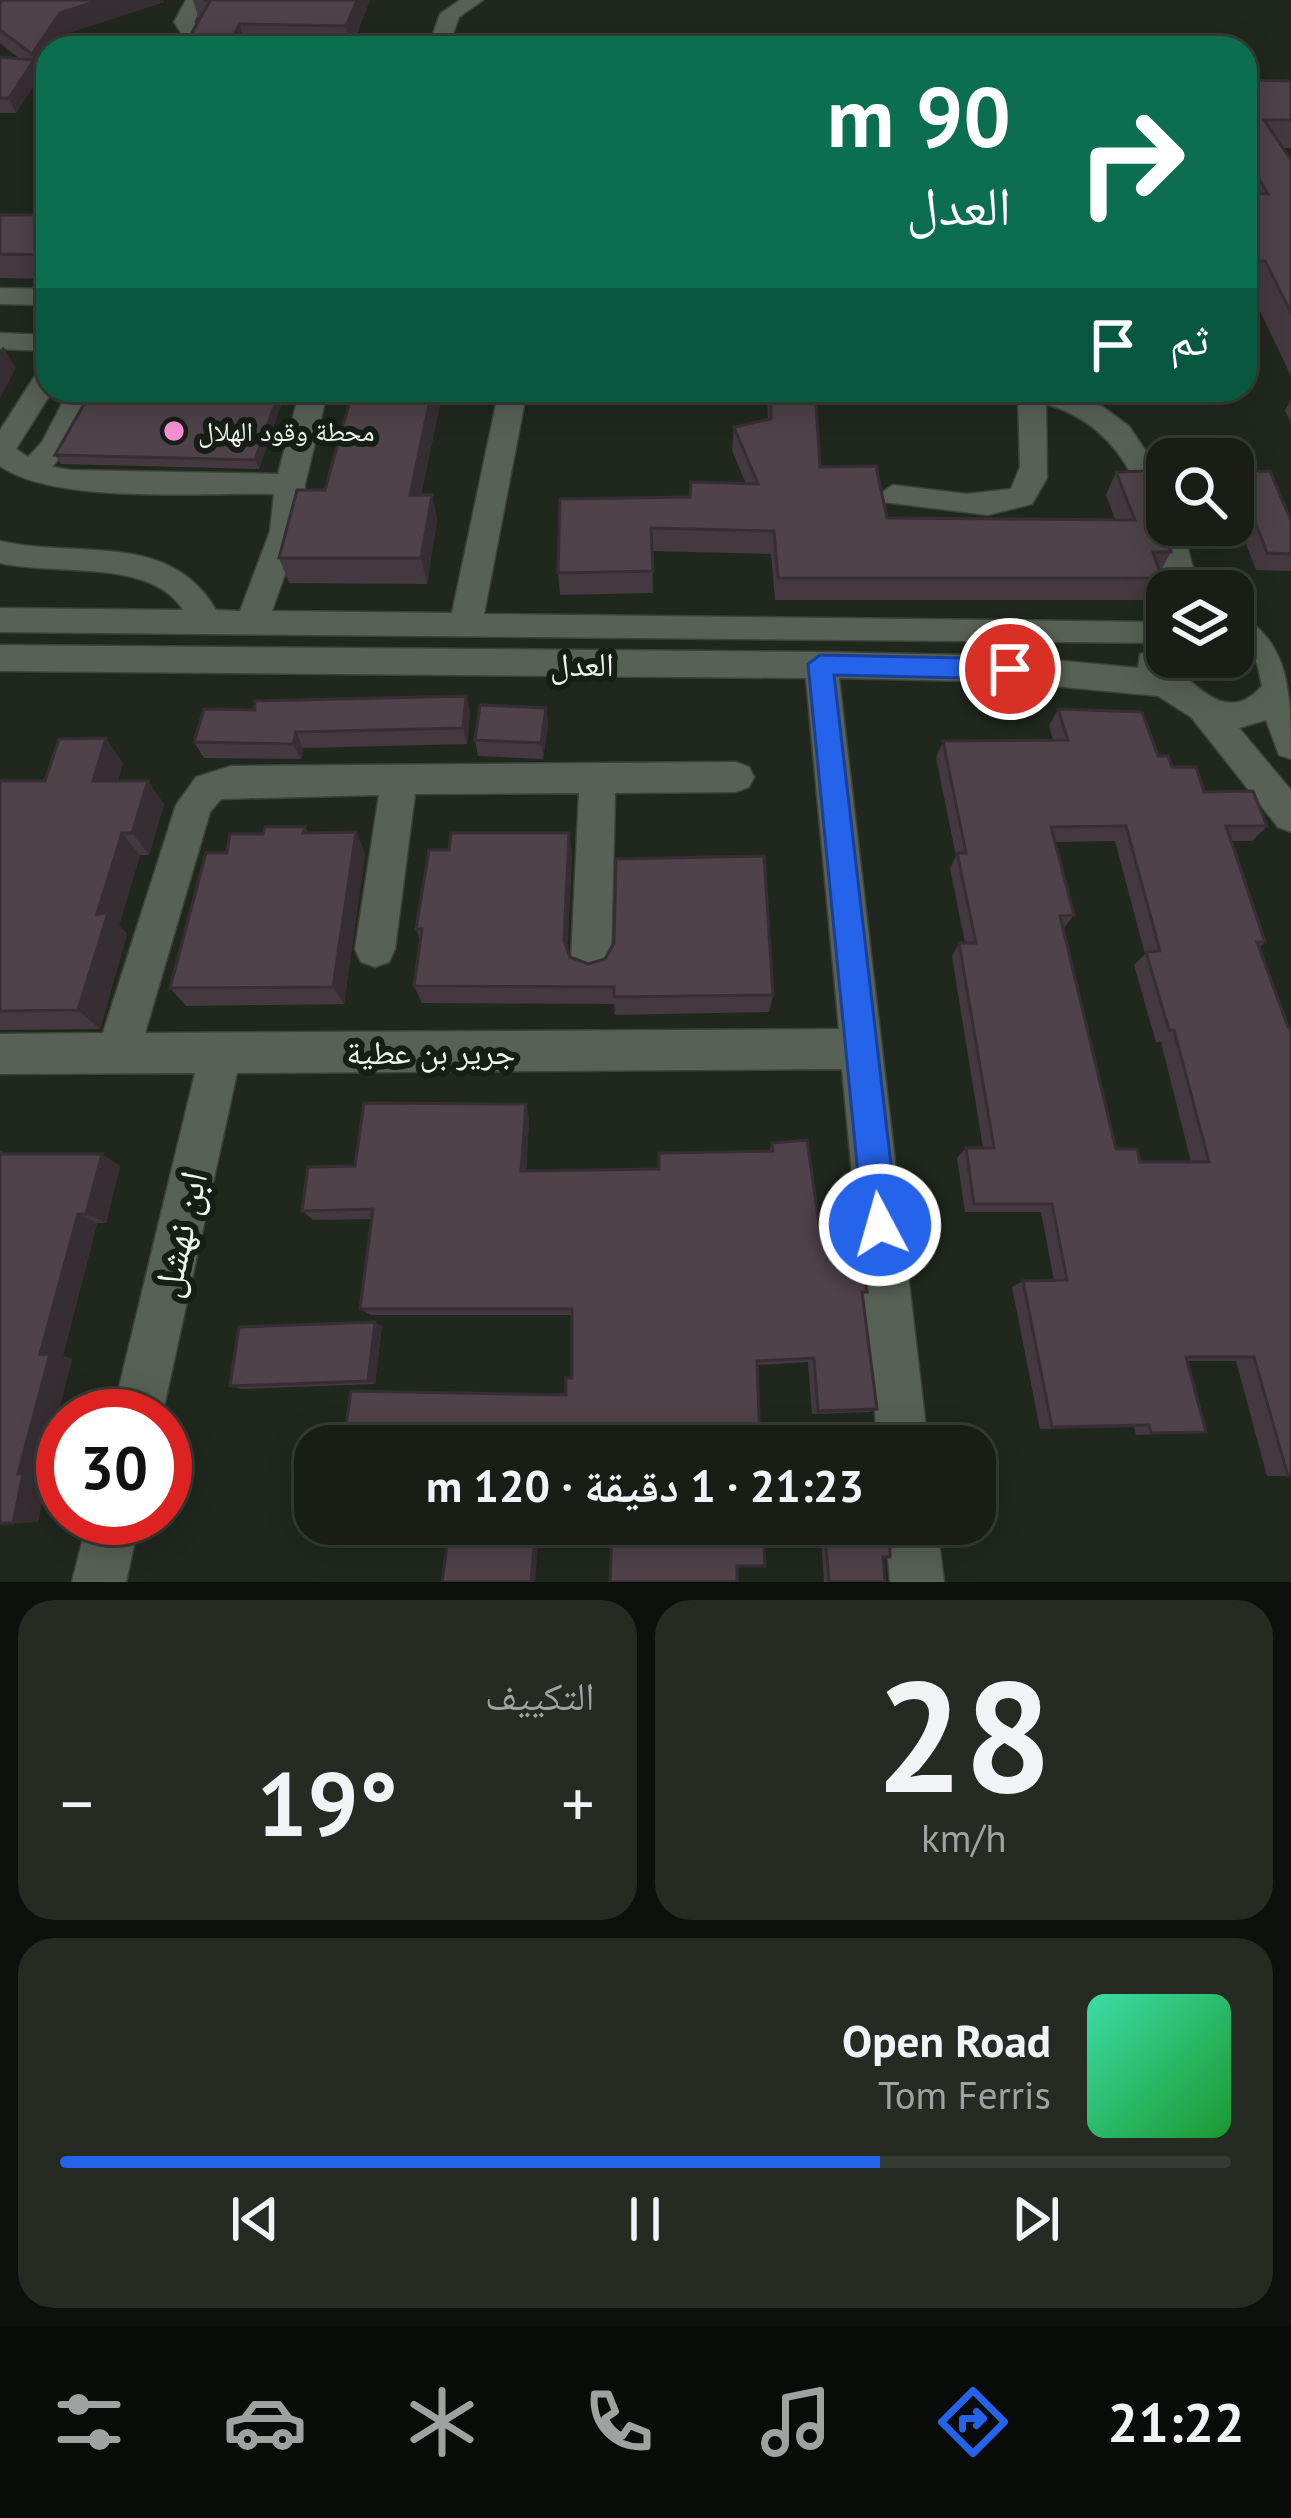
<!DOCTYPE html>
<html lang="ar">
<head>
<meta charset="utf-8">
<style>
  body { margin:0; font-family:"PT Sans","Noto Naskh Arabic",sans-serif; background:#252b23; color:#f1f3f6; direction:rtl; height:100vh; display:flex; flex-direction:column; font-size:45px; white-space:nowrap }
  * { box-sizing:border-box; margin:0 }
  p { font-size:39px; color:#9fa2a1 }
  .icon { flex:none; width:66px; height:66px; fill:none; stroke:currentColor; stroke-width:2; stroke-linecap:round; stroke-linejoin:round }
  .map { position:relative; height:1582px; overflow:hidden; direction:ltr }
  .drawer { display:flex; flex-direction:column; gap:18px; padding:18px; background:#0d100c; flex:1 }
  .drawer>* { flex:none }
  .banner { position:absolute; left:36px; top:36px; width:1221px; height:366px; border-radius:36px; box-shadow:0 6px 30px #0003,0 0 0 3px #363c35; direction:rtl; background:#0b6e4f; color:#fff; overflow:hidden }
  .controls { position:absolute; left:1146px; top:438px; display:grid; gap:24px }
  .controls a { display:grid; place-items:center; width:108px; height:108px; border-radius:24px; background:#181e16; box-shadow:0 6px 30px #0003,0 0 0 3px #363c35; font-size:60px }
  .speed { position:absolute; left:36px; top:1389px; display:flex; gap:24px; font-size:60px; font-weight:700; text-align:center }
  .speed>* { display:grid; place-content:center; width:156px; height:156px; border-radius:50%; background:#181e16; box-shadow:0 6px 30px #0003,0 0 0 3px #363c35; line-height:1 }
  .speed .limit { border:18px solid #d22; background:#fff; color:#111 }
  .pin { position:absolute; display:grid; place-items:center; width:102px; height:102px; color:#fff; margin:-51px; border:6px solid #fff; border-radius:50%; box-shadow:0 3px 12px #0007 }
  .me { position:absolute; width:132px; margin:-66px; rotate:354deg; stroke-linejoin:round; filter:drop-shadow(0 0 9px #0008) }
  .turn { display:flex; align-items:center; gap:42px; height:252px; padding:0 48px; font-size:54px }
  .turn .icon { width:156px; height:156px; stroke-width:2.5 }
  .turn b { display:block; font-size:84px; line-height:102px }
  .then { display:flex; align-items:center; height:114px; padding:0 48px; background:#0003; gap:24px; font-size:45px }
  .big { font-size:90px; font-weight:700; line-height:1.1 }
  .drawer .widget { flex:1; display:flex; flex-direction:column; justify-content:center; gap:18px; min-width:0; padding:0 42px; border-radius:36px; background:#252b23 }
  .drawer .dial { align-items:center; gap:0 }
  .dial b { font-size:156px; line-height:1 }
  .song { display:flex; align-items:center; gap:36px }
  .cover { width:144px; height:144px; border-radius:18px; background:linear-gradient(135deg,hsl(160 70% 55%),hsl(130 70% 35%)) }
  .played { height:12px; border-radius:6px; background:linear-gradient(90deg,#2563eb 70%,#363c35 70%) }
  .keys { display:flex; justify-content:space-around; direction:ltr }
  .heat { display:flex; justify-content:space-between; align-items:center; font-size:66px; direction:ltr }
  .drawer .tiles { flex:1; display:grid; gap:18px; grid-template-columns:1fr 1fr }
  .widget:last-child { grid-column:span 2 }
  .trip { position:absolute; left:294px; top:1425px; width:702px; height:120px; border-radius:36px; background:#181e16; box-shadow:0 6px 30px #0003,0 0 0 3px #363c35; font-weight:700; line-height:120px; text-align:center; direction:rtl }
  .tab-bar { display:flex; height:192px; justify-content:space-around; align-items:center; background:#0a0c09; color:#9fa2a1 }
  .tab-bar .icon { width:84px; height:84px }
  .tab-bar .active { color:#2563eb }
  .tab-bar b { font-size:54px; color:#f1f3f6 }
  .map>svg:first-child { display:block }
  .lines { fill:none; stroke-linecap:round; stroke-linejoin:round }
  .minor-casing { stroke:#3c423b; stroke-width:3 }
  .minor { fill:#586156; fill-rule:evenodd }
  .wall { fill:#443940; fill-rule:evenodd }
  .shaded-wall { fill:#372e34 }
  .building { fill:#4f424a; stroke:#372e34; stroke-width:3; fill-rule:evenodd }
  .route { fill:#2563eb; stroke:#184099; stroke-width:3 }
  .poi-dot { fill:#f591d2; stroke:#161e15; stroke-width:4.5 }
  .labels { text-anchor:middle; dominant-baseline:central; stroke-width:12; stroke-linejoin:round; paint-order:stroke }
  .far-poi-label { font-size:27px; fill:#eff4ee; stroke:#161e15; text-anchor:start }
  .street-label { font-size:33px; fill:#eff4ee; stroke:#161e15 }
  .near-street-label { font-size:39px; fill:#eff4ee; stroke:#161e15 }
</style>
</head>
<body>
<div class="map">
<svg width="1291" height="1582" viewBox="0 0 1291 1582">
  <rect width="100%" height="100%" fill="#20281e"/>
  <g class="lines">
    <g class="minor-casing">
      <g id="minor">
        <path d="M 186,0 L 204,0 L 194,22 L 203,36 L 195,48 L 175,48 L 183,36 L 174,22 Z"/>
        <path d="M 460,0 L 483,0 L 459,17 L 448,48 L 428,48 L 440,14 Z"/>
        <path d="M 0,288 L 48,289 L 48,305 L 0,304 Z"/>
        <path d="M 0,333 L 48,335 L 48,351 L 0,349 Z"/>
        <path d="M 48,368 L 48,390 L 53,390 L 16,449 L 28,457 L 42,442 L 69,390 L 97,390 L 68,447 L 52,467 L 71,470 L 278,474 L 300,390 L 328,390 L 305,484 L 300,531 L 272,611 L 452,613 L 499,390 L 527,390 L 484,614 L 1156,622 L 1167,625 L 1167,643 L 0,632 L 0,608 L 183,610 C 152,558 54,576 0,563 L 0,541 C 77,559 170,530 216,610 L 240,611 L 270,531 L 274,494 C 203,492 55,505 0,466 L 0,430 L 38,371 Z"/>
        <path d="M 1006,390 L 1071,393 L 1103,407 L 1129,426 L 1167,483 L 1167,525 L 1182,525 L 1199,591 L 1167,591 C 1151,513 1133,429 1046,404 L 1047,478 L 1032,504 L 988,515 L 883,502 L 878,495 L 893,485 L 967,494 L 1011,489 L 1020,467 L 1018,398 Z"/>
        <path d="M 1233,613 C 1291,636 1291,698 1291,759 L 1279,755 L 1266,720 L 1239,728 L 1291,790 L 1291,832 L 1278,827 L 1191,717 L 1158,696 L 1010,682 L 839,678 L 928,1446 L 878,1446 L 842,1069 L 237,1073 L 162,1416 L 112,1416 L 195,1073 L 0,1074 L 0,1034 L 103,1033 L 176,805 L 196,777 L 231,766 L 736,762 L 749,767 L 754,777 L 749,787 L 736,792 L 615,793 L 611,960 L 605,973 L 591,978 L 577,973 L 571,960 L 579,793 L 415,794 L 395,949 L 389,962 L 375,967 L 361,962 L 355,949 L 379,795 L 221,799 L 210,812 L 145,1033 L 839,1029 L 806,678 L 0,671 L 0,645 L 821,652 L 1010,656 L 1138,668 L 1140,654 C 1177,642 1213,741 1262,686 L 1257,663 L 1233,640 Z"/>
        <path d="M 88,1518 L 140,1518 L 126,1582 L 72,1582 Z"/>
        <path d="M 885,1524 L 937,1524 L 944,1582 L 890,1582 Z"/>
      </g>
    </g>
    <use href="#minor" class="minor"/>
  </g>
  <g class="wall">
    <path d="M 0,0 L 163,0 L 164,2 L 68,33 L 59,48 L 48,48 L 48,64 L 16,113 L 0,113 L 0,57 L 19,58 L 0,43 Z"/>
    <path d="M 193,0 L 370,0 L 351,48 L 183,48 L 199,20 Z"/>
    <path d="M 1245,80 L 1291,81 L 1291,148 L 1283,148 L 1291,160 L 1291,376 L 1250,290 L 1245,290 Z"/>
    <path d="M 0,215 L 48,215 L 48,279 L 0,278 Z"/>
    <path d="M 286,390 L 259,469 L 61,464 L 55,455 Z"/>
    <path d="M 443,390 L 421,495 L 432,495 L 437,520 L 427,584 L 289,583 L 279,558 L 325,490 Z"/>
    <path d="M 767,390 L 815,390 L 820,467 L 887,518 L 1115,519 L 1106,495 L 1116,472 L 1171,552 L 1160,572 L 1162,578 L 1150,600 L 775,600 L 771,554 L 652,551 L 653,593 L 560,595 L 558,573 L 690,497 L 746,484 L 732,450 L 734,427 L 768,420 Z"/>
    <path d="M 1291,400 L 1291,423 L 1285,410 Z"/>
    <path d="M 1236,472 L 1291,521 L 1291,571 L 1256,570 L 1233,510 L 1233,477 Z"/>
    <path d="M 466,696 L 470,712 L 467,744 L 303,748 L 301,759 L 204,758 L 194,742 L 255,710 Z"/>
    <path d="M 546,708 L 548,724 L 543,759 L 478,756 L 475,740 Z"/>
    <path d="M 1058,709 L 1158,756 L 1204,792 L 1267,826 L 1252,841 L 1231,841 L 1265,942 L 1259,948 L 1291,1476 L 1267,1476 L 1236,1361 L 1187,1361 L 1206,1432 L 1136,1435 L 1134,1427 L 1040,1429 L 1012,1287 L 1023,1281 L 1054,1280 L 1041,1212 L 965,1212 L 957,1158 L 966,1148 L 983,1148 L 952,956 L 959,943 L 965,943 L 950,868 L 956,856 L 936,758 L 943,741 L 1053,740 L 1049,726 ZM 1115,841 L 1145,954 L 1134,965 L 1156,1042 L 1161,1042 L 1191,1162 L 1140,1162 L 1116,1149 L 1063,929 L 1074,915 L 1055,842 Z"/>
    <path d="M 123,763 L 118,781 L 164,804 L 149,855 L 140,855 L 119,925 L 127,934 L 100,1029 L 0,1030 L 0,781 L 45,781 Z"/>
    <path d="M 305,827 L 308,833 L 356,832 L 365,854 L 344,1004 L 186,1006 L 170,988 L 227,853 L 263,834 Z"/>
    <path d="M 569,833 L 572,854 L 567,949 L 570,957 L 588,964 L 773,995 L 769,1012 L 615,1015 L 614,1004 L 422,1003 L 414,986 L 420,940 L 416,929 L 449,850 Z"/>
    <path d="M 529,1116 L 526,1171 L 658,1169 L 769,1151 L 772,1143 L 819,1224 L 867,1292 L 862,1296 L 877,1409 L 869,1412 L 812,1414 L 808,1362 L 757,1365 L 566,1395 L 572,1378 L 572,1315 L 371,1315 L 360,1309 L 372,1219 L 313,1220 L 302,1211 L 355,1166 Z"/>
    <path d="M 0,1151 L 7,1154 L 120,1166 L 106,1223 L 97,1223 L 63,1356 L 72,1359 L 42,1475 L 47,1475 L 38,1522 L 0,1523 Z"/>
    <path d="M 382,1326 L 375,1384 L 241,1389 L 230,1386 Z"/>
    <path d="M 820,1524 L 890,1524 L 883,1557 L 885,1582 L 824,1582 Z"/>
  </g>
  <g class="shaded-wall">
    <path d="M 100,0 L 163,0 L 164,2 L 68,33 L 59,48 L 48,48 L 48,64 L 41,75 L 32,54 L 60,13 Z"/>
    <path d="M 357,0 L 370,0 L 350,48 L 346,26 Z"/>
    <path d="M 240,24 L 246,48 L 226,48 Z"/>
    <path d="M 34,60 L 41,75 L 16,113 L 9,98 Z"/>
    <path d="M 3,346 L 16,368 L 0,398 L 0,352 Z"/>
    <path d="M 280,390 L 286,390 L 259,469 L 255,460 Z"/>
    <path d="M 432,390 L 443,390 L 416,520 L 410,495 Z"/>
    <path d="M 432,495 L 437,520 L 427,584 L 421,558 Z"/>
    <path d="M 466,696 L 470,712 L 467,744 L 463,728 Z"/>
    <path d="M 546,708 L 548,724 L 543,759 L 541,743 Z"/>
    <path d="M 296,732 L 303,748 L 301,759 L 293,744 Z"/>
    <path d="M 106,738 L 123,763 L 111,804 L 93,781 Z"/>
    <path d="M 148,781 L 164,804 L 149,855 L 132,833 Z"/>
    <path d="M 356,832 L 365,854 L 344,1004 L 333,987 Z"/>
    <path d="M 122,833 L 140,855 L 119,925 L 127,934 L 100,1029 L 78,1010 L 97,914 Z"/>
    <path d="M 569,833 L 572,854 L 567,960 L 564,941 Z"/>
    <path d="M 526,1104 L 529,1116 L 526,1182 L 521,1171 Z"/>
    <path d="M 102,1154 L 120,1166 L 106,1223 L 86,1214 Z"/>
    <path d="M 78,1214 L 97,1223 L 63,1356 L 72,1359 L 42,1475 L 47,1475 L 38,1522 L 13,1523 L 18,1474 L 40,1354 Z"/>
    <path d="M 375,1322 L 382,1326 L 375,1384 L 368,1381 Z"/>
    <path d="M 539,1533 L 535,1582 L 531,1582 L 535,1535 Z"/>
  </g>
  <g class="building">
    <path d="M 0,0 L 100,0 L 60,13 L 32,54 L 0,30 Z"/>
    <path d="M 204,0 L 357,0 L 346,26 L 240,24 L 226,48 L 183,48 L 210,1 Z"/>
    <path d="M 455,37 L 501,38 L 498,48 L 451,48 Z"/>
    <path d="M 0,57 L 34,60 L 9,98 L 0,98 Z"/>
    <path d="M 1245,80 L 1291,81 L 1291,120 L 1264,120 L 1291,160 L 1291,313 L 1265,261 L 1245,261 L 1245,194 L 1268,194 L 1245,156 Z"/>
    <path d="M 0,215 L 48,215 L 48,255 L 0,254 Z"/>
    <path d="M 92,390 L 280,390 L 255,460 L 55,455 Z"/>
    <path d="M 353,390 L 432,390 L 410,495 L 432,495 L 421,558 L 279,558 L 297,490 L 325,490 Z"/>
    <path d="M 771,390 L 815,390 L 820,467 L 876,466 L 887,518 L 1135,520 L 1116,472 L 1147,471 L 1171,552 L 1153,552 L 1162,578 L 778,578 L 774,531 L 651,528 L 653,571 L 558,573 L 560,499 L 690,497 L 691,482 L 758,484 L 734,427 L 771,419 Z"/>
    <path d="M 1270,471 L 1291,521 L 1291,554 L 1267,553 L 1236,472 Z"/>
    <path d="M 466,696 L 463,728 L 296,732 L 293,744 L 194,742 L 204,709 L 255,710 L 255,701 Z"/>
    <path d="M 480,705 L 546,708 L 541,743 L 475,740 Z"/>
    <path d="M 1058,709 L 1142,712 L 1158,756 L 1168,756 L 1172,767 L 1196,767 L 1204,792 L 1253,791 L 1267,826 L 1226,826 L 1265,942 L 1257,942 L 1288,1027 L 1291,1027 L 1291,1476 L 1288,1476 L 1254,1357 L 1186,1357 L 1206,1432 L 1151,1433 L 1149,1425 L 1052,1427 L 1023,1281 L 1067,1280 L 1052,1204 L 974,1204 L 966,1148 L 994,1148 L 959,943 L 976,943 L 957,853 L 966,853 L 943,741 L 1068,740 ZM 1126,826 L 1160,951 L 1146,952 L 1169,1030 L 1174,1030 L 1209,1162 L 1140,1162 L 1137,1149 L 1116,1149 L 1060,916 L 1074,915 L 1051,827 Z"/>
    <path d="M 106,738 L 93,781 L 148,781 L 132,833 L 122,833 L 97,914 L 108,913 L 78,1010 L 0,1011 L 0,781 L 45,781 L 59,739 Z"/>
    <path d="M 265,827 L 305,827 L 303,833 L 356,832 L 333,987 L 170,988 L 206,853 L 227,853 L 230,834 L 263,834 Z"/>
    <path d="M 451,833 L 569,833 L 564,941 L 570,957 L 588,964 L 605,959 L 614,943 L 616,859 L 764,856 L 773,995 L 614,997 L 614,987 L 414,986 L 422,929 L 416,929 L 429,850 L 449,850 Z"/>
    <path d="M 364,1103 L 526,1104 L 521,1171 L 659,1169 L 659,1153 L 773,1151 L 772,1143 L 807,1140 L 819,1224 L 860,1222 L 867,1292 L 862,1292 L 877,1409 L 818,1411 L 814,1358 L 757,1361 L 760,1446 L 343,1446 L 351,1391 L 566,1395 L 566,1378 L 572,1378 L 572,1309 L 360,1309 L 373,1209 L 302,1211 L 308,1167 L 355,1166 Z"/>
    <path d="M 0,1154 L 102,1154 L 86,1214 L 78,1214 L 40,1354 L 50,1354 L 18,1474 L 23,1474 L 13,1523 L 0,1523 Z"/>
    <path d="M 375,1322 L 368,1381 L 230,1386 L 239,1327 Z"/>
    <path d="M 346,1524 L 763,1524 L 765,1566 L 737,1566 L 737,1582 L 610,1582 L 612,1537 L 535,1535 L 531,1582 L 442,1582 L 447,1546 L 343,1544 Z"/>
    <path d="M 824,1524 L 890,1524 L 890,1557 L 883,1557 L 885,1582 L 829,1582 Z"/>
  </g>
  <path class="route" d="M 820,655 L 1010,659 L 1022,669 L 1010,679 L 834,675 L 898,1225 L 893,1237 L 880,1242 L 868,1237 L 863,1225 L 808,664 Z"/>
  <circle class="poi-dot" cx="174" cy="431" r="12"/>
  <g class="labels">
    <g class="far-poi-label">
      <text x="198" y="431">محطة وقود الهلال</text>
    </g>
    <g class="street-label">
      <text x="582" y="663">العدل</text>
      <text x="431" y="1051">جرير بن عطية</text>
    </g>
    <g class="near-street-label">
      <text transform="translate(179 1234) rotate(-77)">ابن نهشل</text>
    </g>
  </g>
</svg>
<div class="controls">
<a><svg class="icon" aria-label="search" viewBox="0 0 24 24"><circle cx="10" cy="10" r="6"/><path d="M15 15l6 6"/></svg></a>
<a><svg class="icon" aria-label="layers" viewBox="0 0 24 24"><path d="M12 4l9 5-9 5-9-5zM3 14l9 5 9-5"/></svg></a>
</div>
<div class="speed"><div class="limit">30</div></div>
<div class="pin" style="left:1010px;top:669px;background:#d93025"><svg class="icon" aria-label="arrive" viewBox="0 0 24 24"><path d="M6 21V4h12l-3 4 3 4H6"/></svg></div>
<svg class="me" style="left:880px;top:1225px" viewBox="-20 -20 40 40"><circle r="17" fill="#2563eb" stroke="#fff" stroke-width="3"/><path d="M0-11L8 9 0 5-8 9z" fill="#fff"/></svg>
<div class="trip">21:23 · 1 دقيقة · 120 m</div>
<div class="banner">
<div class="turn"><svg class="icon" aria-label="right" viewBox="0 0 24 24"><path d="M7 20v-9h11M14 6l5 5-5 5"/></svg><div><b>90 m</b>العدل</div></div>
<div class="then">ثم<svg class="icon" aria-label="arrive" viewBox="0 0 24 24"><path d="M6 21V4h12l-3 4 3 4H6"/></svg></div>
</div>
</div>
<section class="drawer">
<div class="tiles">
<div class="widget dial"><b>28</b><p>km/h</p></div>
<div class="widget"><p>التكييف</p>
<div class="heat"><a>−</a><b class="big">19°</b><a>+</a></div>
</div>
<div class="widget">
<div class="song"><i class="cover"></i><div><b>Open Road</b><p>Tom Ferris</p></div></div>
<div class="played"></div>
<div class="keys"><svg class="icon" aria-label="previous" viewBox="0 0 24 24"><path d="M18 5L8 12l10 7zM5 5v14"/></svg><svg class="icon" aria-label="pause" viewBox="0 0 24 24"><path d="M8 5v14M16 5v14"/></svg><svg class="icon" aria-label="next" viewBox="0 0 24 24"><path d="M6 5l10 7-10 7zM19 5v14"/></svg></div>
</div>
</div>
</section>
<nav class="tab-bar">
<b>21:22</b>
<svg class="icon active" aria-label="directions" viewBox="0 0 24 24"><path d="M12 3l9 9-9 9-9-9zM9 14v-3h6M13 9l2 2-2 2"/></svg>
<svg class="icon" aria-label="music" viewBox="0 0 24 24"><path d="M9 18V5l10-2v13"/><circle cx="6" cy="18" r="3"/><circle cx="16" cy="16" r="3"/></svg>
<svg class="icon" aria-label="phone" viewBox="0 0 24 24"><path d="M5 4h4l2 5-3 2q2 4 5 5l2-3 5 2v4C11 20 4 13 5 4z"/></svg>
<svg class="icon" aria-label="climate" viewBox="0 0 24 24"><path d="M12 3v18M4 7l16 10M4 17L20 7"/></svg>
<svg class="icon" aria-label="car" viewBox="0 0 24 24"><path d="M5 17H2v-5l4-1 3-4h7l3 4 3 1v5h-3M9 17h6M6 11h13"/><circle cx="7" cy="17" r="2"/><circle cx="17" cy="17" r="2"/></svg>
<svg class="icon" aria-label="filters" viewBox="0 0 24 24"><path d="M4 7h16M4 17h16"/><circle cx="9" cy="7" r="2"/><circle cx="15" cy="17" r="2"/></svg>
</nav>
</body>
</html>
